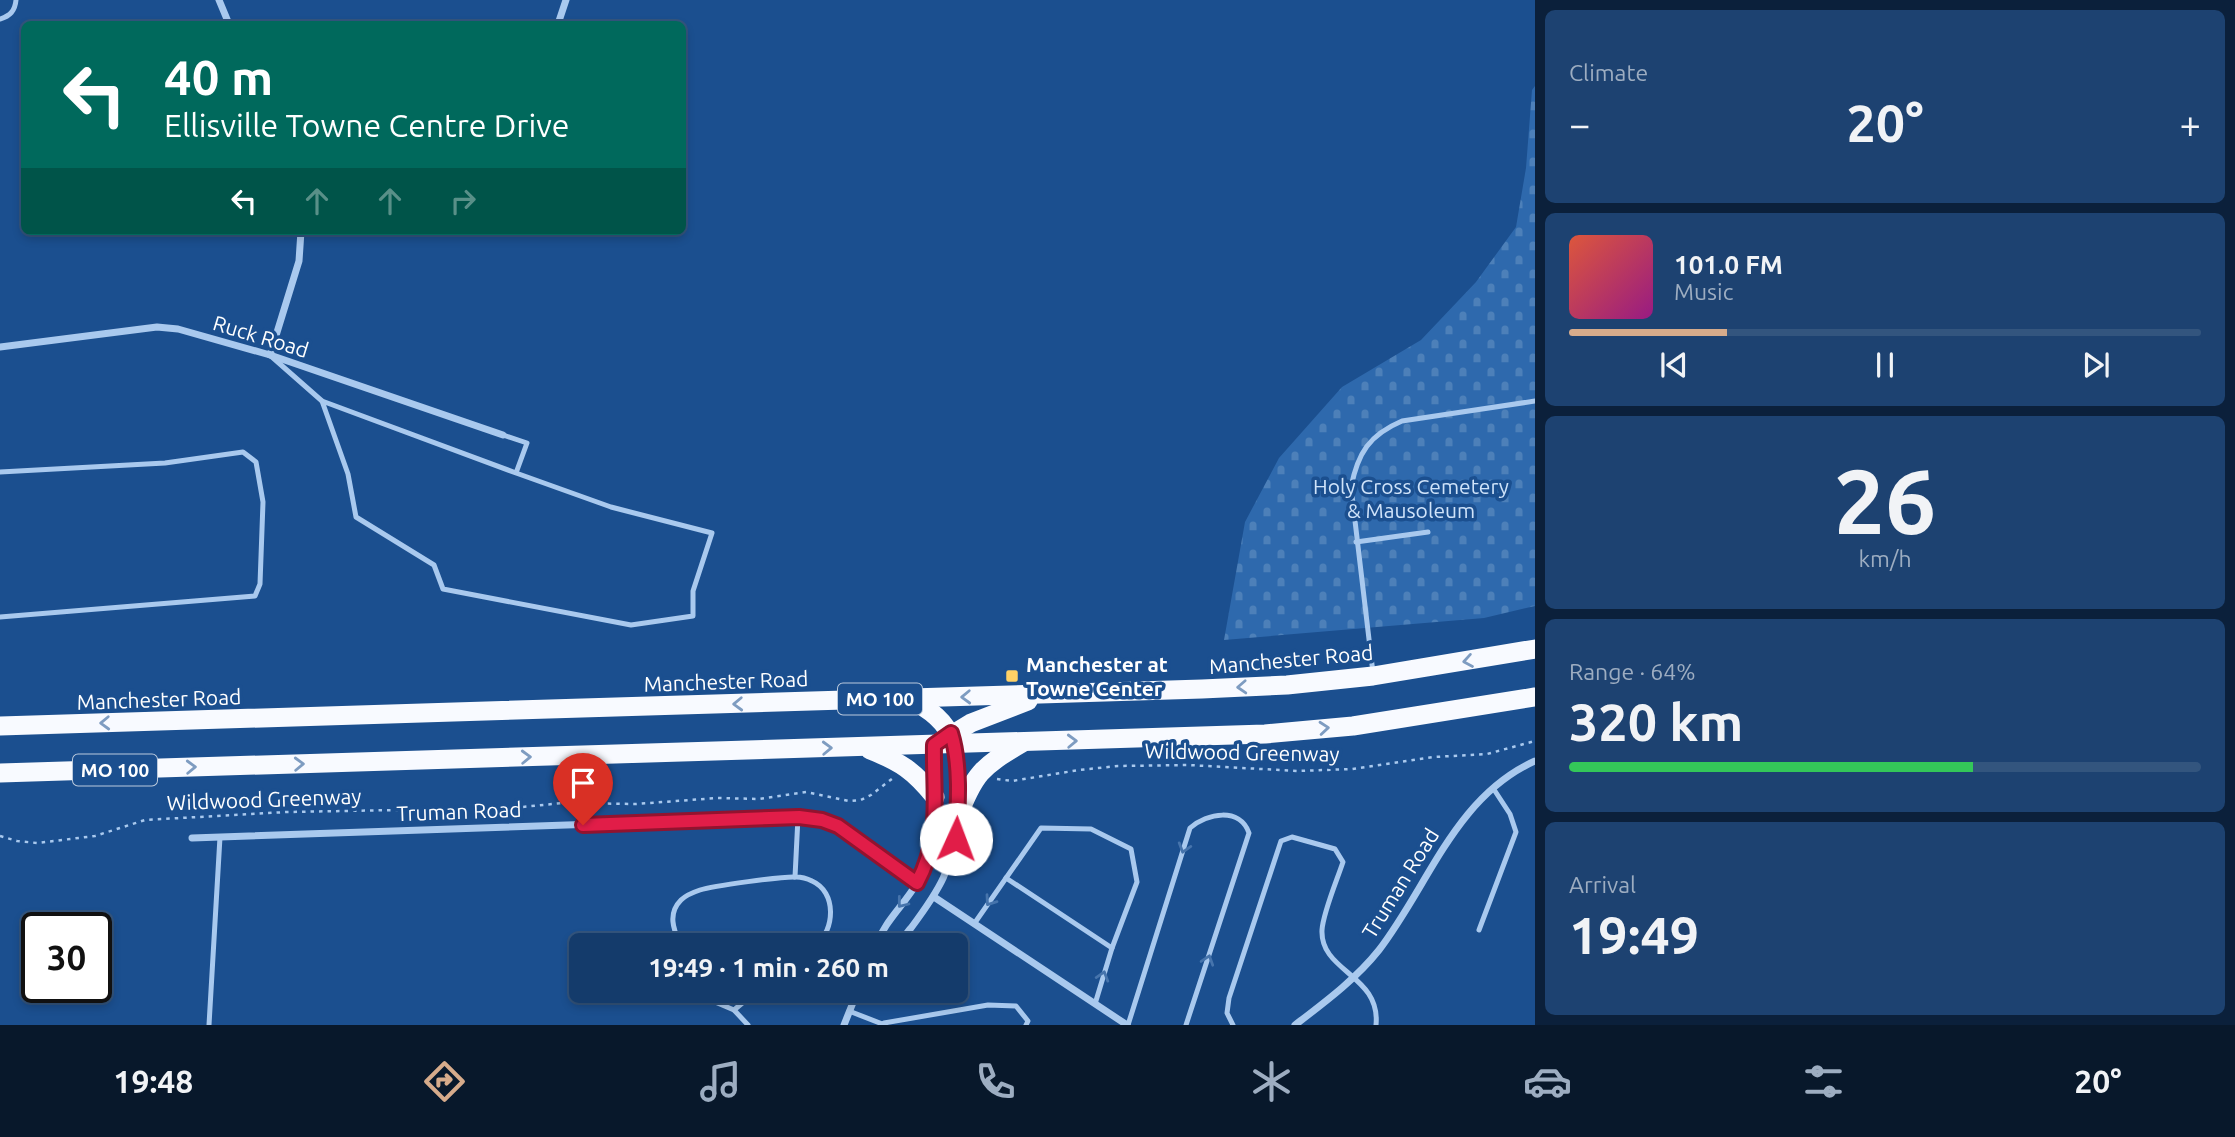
<!DOCTYPE html>
<html lang="en">
<head>
<meta charset="utf-8">
<style>
  body { margin:0; font-family:Ubuntu,sans-serif; background:#1d4271; color:#f1f3f6; height:100vh; display:flex; flex-direction:column; font-size:26px; white-space:nowrap }
  * { box-sizing:border-box; margin:0 }
  p { font-size:23px; color:#9dadc1 }
  .icon { flex:none; width:38px; height:38px; fill:none; stroke:currentColor; stroke-width:2; stroke-linecap:round; stroke-linejoin:round }
  .map { position:relative; flex:1; overflow:hidden }
  .sheet { display:flex; flex-direction:column; gap:10px; padding:10px; background:#0b203b; width:700px }
  .sheet>* { flex:none }
  .top-card { position:absolute; left:21px; top:21px; width:665px; height:214px; border-radius:10px; box-shadow:0 4px 10px #0003,0 0 0 2px #33557e; background:#00695c; color:#fff; overflow:hidden }
  .speed { position:absolute; left:21px; top:912px; display:flex; gap:14px; font-size:35px; font-weight:700; text-align:center }
  .speed>* { display:grid; place-content:center; width:91px; height:91px; border-radius:50%; background:#143b6b; box-shadow:0 4px 10px #0003,0 0 0 2px #33557e; line-height:1 }
  .speed .limit { border:4px solid #111; border-radius:10px; background:#fff; color:#111 }
  .pin { position:absolute; display:grid; place-items:center; width:60px; height:60px; color:#fff; margin:-72px -30px; border-radius:50% 50% 50% 0; rotate:-45deg; box-shadow:0 0 7px #0007 }
  .pin .icon { rotate:45deg }
  .me { position:absolute; width:77px; margin:-38px; rotate:2deg; stroke-linejoin:round; filter:drop-shadow(0 0 5px #0008) }
  .turn { display:flex; align-items:center; gap:24px; height:147px; padding:0 28px; font-size:32px }
  .turn .icon { width:91px; height:91px; stroke-width:2.5 }
  .turn b { display:block; font-size:49px; line-height:60px }
  .lanes { display:flex; align-items:center; height:66px; padding:0 28px; background:#0003; justify-content:center; gap:35px; direction:ltr }
  .lanes .off { opacity:.35 }
  .big { font-size:52px; font-weight:700; line-height:1.1 }
  .sheet .widget { flex:1; display:flex; flex-direction:column; justify-content:center; gap:10px; min-width:0; padding:0 24px; border-radius:10px; background:#1d4271 }
  .sheet .dial { align-items:center; gap:0 }
  .dial b { font-size:91px; line-height:1 }
  .song { display:flex; align-items:center; gap:21px }
  .cover { width:84px; height:84px; border-radius:10px; background:linear-gradient(135deg,hsl(10 70% 55%),hsl(310 70% 35%)) }
  .played { height:7px; border-radius:4px; background:linear-gradient(90deg,#d6ab8b 25%,#33557e 25%) }
  .keys { display:flex; justify-content:space-around; direction:ltr }
  .heat { display:flex; justify-content:space-between; align-items:center; font-size:38px; direction:ltr }
  .charge { height:10px; border-radius:5px; background:linear-gradient(90deg,#34c759 64%,#33557e 0) }
  .trip { position:absolute; left:569px; top:933px; width:399px; height:70px; border-radius:10px; background:#143b6b; box-shadow:0 4px 10px #0003,0 0 0 2px #33557e; font-weight:700; line-height:70px; text-align:center }
  .menu { display:flex; height:112px; justify-content:space-around; align-items:center; background:#08182b; color:#9dadc1 }
  .menu .icon { width:49px; height:49px }
  .menu .active { color:#d6ab8b }
  .menu b { font-size:32px; color:#f1f3f6 }
  main { display:flex; flex:1; min-height:0 }
  .map>svg:first-child { display:block }
  .cemetery { fill:url(#cemetery-stones) }
  .lines { fill:none; stroke-linecap:round; stroke-linejoin:round }
  .path { stroke:#a9c9ee; stroke-width:2.5; stroke-dasharray:3.5 5; stroke-linecap:butt }
  .service { stroke:#a9c9ee; stroke-width:5 }
  .minor { stroke:#a9c9ee; stroke-width:7 }
  .trunk { stroke:#f8faff; stroke-width:19 }
  .oneway { stroke:#7e9cc1 }
  .oneway2 { stroke:#4674ac }
  .route-casing { stroke:#92132f; stroke-width:18 }
  .route { stroke:#e11d48; stroke-width:12 }
  .poi-dot { fill:#ffd166; stroke:#1b4f8f; stroke-width:2.5 }
  .labels { text-anchor:middle; dominant-baseline:central; stroke-width:7; stroke-linejoin:round; paint-order:stroke }
  .shield { fill:#1b4f8f; stroke:#bbcadd; stroke-width:2 }
  .shield-label { font-size:19px; font-weight:bold; fill:#fff }
  .street-label { font-size:21px; fill:#fff; stroke:#1b4f8f }
  .park-label { font-size:21px; fill:#cfe3fa; stroke:#1b4f8f }
  .poi-label { font-size:21px; font-weight:bold; fill:#fff; stroke:#1b4f8f; text-anchor:start }
</style>
</head>
<body>
<main>
<div class="map">
<svg width="1535" height="1025" viewBox="0 0 1535 1025">
  <defs>
    <pattern id="cemetery-stones" width="16" height="16" patternUnits="userSpaceOnUse" patternTransform="scale(1.75)"><rect width="16" height="16" fill="#2e69ad"/><path d="M2 7V4a2 2 0 0 1 4 0v3zM10 15v-3a2 2 0 0 1 4 0v3z" fill="#4d80b9"/></pattern>
  </defs>
  <rect width="100%" height="100%" fill="#1b4f8f"/>
  <path class="cemetery" d="M 1535,86 L 1535,606 L 1484,618 L 1224,640 L 1245,522 L 1279,458 L 1342,387 L 1421,340 L 1476,282 L 1516,227 L 1526,168 L 1532,90 Z"/>
  <g class="lines">
    <g class="path">
      <path d="M 997,779 L 1012,781 L 1079,770 L 1118,766 L 1188,765 L 1298,771 L 1352,769 L 1434,757 L 1487,754 L 1535,741"/>
      <path d="M 0,836 L 17,841 L 37,843 L 95,836 L 145,820 L 287,812 L 512,808 L 563,803 L 636,804 L 718,798 L 759,799 L 806,792 L 849,801 L 861,800 L 871,795 L 893,778"/>
    </g>
    <g class="service">
      <path d="M 0,19 C 10,16 15,11 16,0"/>
      <path d="M 272,357 L 322,401"/>
      <path d="M 503,435 L 527,443 L 516,473 L 322,401 L 348,474 L 356,517 L 434,565 L 443,589 L 631,625 L 693,616 L 693,591 L 712,533 L 611,507 L 516,473"/>
      <path d="M 0,472 L 165,463 L 243,452 L 256,462 L 263,502 L 260,584 L 255,596 L 0,617"/>
      <path d="M 1356,542 L 1428,532"/>
      <path d="M 1373,673 L 1351,487 C 1358,453 1369,435 1402,421 L 1535,401"/>
      <path d="M 795,877 L 798,817"/>
      <path d="M 1006,878 L 1112,948"/>
      <path d="M 974,924 L 1041,828 L 1091,829 L 1131,849 L 1137,882 L 1112,948 L 1095,1004"/>
      <path d="M 1479,930 L 1516,832 L 1510,814 L 1493,788"/>
      <path d="M 680,945 C 674,930 667,914 681,900 C 685,896 694,892 700,890 C 712,886 784,876 796,877 C 801,877 808,879 812,881 C 837,892 835,930 816,945"/>
      <path d="M 699,990 L 708,999 L 734,1010 L 748,1025"/>
      <path d="M 734,1010 L 758,990"/>
      <path d="M 849,1011 L 885,1025"/>
      <path d="M 884,1023 L 988,1005 L 1016,1006 L 1028,1021 L 1026,1025"/>
      <path d="M 209,1025 L 220,837"/>
      <path d="M 1128,1025 L 1190,828 C 1207,813 1240,807 1249,833 L 1186,1025"/>
      <path d="M 1233,1025 L 1227,1013 L 1229,998 L 1281,841 L 1292,837 L 1335,849 L 1343,862 C 1337,880 1323,913 1322,930 C 1320,972 1381,975 1376,1025"/>
    </g>
    <g class="minor">
      <path d="M 219,0 L 229,24"/>
      <path d="M 558,24 L 566,0"/>
      <path d="M 0,347 L 157,327 L 178,329 L 270,355 L 503,435"/>
      <path d="M 270,355 L 299,261 L 301,231"/>
      <path d="M 955,745 L 957,804"/>
      <path d="M 192,838 L 798,817 L 822,820 L 838,826 L 917,883"/>
      <path d="M 934,897 L 1127,1025"/>
      <path d="M 876,945 C 885,921 904,905 917,883 C 942,841 934,793 934,746"/>
      <path d="M 898,945 C 903,940 906,933 911,928 C 940,889 953,869 957,819"/>
      <path d="M 844,1025 L 858,990"/>
      <path d="M 1295,1025 C 1325,1002 1356,979 1379,950 C 1429,885 1455,797 1535,761"/>
    </g>
    <g class="trunk">
      <path d="M 909,699 C 929,709 947,721 954,744"/>
      <path d="M 0,726 L 1202,689 L 1287,685 L 1373,676 L 1535,649"/>
      <path d="M 935,745 L 971,723 L 1028,701"/>
      <path d="M 870,750 C 901,762 914,771 935,797"/>
      <path d="M 0,773 L 1265,734 L 1353,726 L 1535,697"/>
      <path d="M 957,819 C 974,774 981,767 1022,743"/>
    </g>
  </g>
  <defs><path id="oneway-chevron" d="M-2-3.5L2.5 0L-2 3.5" fill="none" stroke-width="1.6" stroke-linecap="round" stroke-linejoin="round" transform="scale(1.75)"/></defs>
  <g class="oneway">
    <use href="#oneway-chevron" transform="translate(1468 661) rotate(170)"/>
    <use href="#oneway-chevron" transform="translate(1242 687) rotate(177)"/>
    <use href="#oneway-chevron" transform="translate(966 697) rotate(178)"/>
    <use href="#oneway-chevron" transform="translate(738 704) rotate(178)"/>
    <use href="#oneway-chevron" transform="translate(105 723) rotate(178)"/>
    <use href="#oneway-chevron" transform="translate(1324 728) rotate(-5)"/>
    <use href="#oneway-chevron" transform="translate(1072 741) rotate(-2)"/>
    <use href="#oneway-chevron" transform="translate(827 748) rotate(-2)"/>
    <use href="#oneway-chevron" transform="translate(526 757) rotate(-2)"/>
    <use href="#oneway-chevron" transform="translate(299 764) rotate(-2)"/>
    <use href="#oneway-chevron" transform="translate(191 767) rotate(-2)"/>
  </g>
  <g class="oneway2">
    <use href="#oneway-chevron" transform="translate(1184 848) rotate(107)"/>
    <use href="#oneway-chevron" transform="translate(990 901) rotate(125)"/>
    <use href="#oneway-chevron" transform="translate(902 903) rotate(128)"/>
    <use href="#oneway-chevron" transform="translate(1208 960) rotate(-72)"/>
    <use href="#oneway-chevron" transform="translate(1103 976) rotate(-73)"/>
  </g>
  <g class="lines">
    <g class="route-casing">
      <path id="route" d="M 583,825 L 799,817 L 822,820 L 838,826 L 917,883 C 942,837 933,795 934,745 L 951,733 C 961,765 958,806 956,839"/>
    </g>
    <use href="#route" class="route"/>
  </g>
  <rect class="poi-dot" x="1005" y="669" width="14" height="14" rx="3.5"/>
  <g class="labels">
    <g class="shield">
      <rect x="838" y="683.5" width="84" height="31" rx="5"/>
      <rect x="73" y="754.5" width="84" height="31" rx="5"/>
    </g>
    <g class="shield-label">
      <text x="880" y="699">MO 100</text>
      <text x="115" y="770">MO 100</text>
    </g>
    <g class="street-label">
      <text transform="translate(261 336) rotate(17)">Ruck Road</text>
      <text transform="translate(1291 659) rotate(-5)">Manchester Road</text>
      <text transform="translate(726 681) rotate(-2)">Manchester Road</text>
      <text transform="translate(159 699) rotate(-2)">Manchester Road</text>
      <text transform="translate(1242 752) rotate(1)">Wildwood Greenway</text>
      <text transform="translate(264 799) rotate(-2)">Wildwood Greenway</text>
      <text transform="translate(459 811) rotate(-2)">Truman Road</text>
      <text transform="translate(1400 883) rotate(-58)">Truman Road</text>
    </g>
    <g class="park-label">
      <text x="1411" y="486">Holy Cross Cemetery<tspan x="1411" dy="24">&amp; Mausoleum</tspan></text>
    </g>
    <g class="poi-label">
      <text x="1026" y="664">Manchester at<tspan x="1026" dy="24">Towne Center</tspan></text>
    </g>
  </g>
</svg>
<div class="speed"><div class="limit">30</div></div>
<div class="pin" style="left:583px;top:825px;background:#d93025"><svg class="icon" aria-label="arrive" viewBox="0 0 24 24"><path d="M6 21V4h12l-3 4 3 4H6"/></svg></div>
<svg class="me" style="left:956px;top:839px" viewBox="-20 -20 40 40"><circle r="19" fill="#fff"/><path d="M0-13L10 11 0 6-10 11z" fill="#e11d48"/></svg>
<div class="trip">19:49 · 1 min · 260 m</div>
<div class="top-card">
<div class="turn"><svg class="icon" aria-label="left" viewBox="0 0 24 24"><path d="M17 20v-9H6M10 6l-5 5 5 5"/></svg><div><b>40 m</b>Ellisville Towne Centre Drive</div></div>
<div class="lanes"><svg class="icon" aria-label="left" viewBox="0 0 24 24"><path d="M17 20v-9H6M10 6l-5 5 5 5"/></svg><svg class="icon off" aria-label="ahead" viewBox="0 0 24 24"><path d="M12 20V5M6 11l6-6 6 6"/></svg><svg class="icon off" aria-label="ahead" viewBox="0 0 24 24"><path d="M12 20V5M6 11l6-6 6 6"/></svg><svg class="icon off" aria-label="right" viewBox="0 0 24 24"><path d="M7 20v-9h11M14 6l5 5-5 5"/></svg></div>
</div>
</div>
<section class="sheet">
<div class="widget"><p>Climate</p>
<div class="heat"><a>−</a><b class="big">20°</b><a>+</a></div>
</div>
<div class="widget">
<div class="song"><i class="cover"></i><div><b>101.0 FM</b><p>Music</p></div></div>
<div class="played"></div>
<div class="keys"><svg class="icon" aria-label="previous" viewBox="0 0 24 24"><path d="M18 5L8 12l10 7zM5 5v14"/></svg><svg class="icon" aria-label="pause" viewBox="0 0 24 24"><path d="M8 5v14M16 5v14"/></svg><svg class="icon" aria-label="next" viewBox="0 0 24 24"><path d="M6 5l10 7-10 7zM19 5v14"/></svg></div>
</div>
<div class="widget dial"><b>26</b><p>km/h</p></div>
<div class="widget"><p>Range · 64%</p><b class="big">320 km</b><div class="charge"></div></div>
<div class="widget"><p>Arrival</p><b class="big">19:49</b></div>
</section>
</main>
<nav class="menu">
<b>19:48</b>
<svg class="icon active" aria-label="directions" viewBox="0 0 24 24"><path d="M12 3l9 9-9 9-9-9zM9 14v-3h6M13 9l2 2-2 2"/></svg>
<svg class="icon" aria-label="music" viewBox="0 0 24 24"><path d="M9 18V5l10-2v13"/><circle cx="6" cy="18" r="3"/><circle cx="16" cy="16" r="3"/></svg>
<svg class="icon" aria-label="phone" viewBox="0 0 24 24"><path d="M5 4h4l2 5-3 2q2 4 5 5l2-3 5 2v4C11 20 4 13 5 4z"/></svg>
<svg class="icon" aria-label="climate" viewBox="0 0 24 24"><path d="M12 3v18M4 7l16 10M4 17L20 7"/></svg>
<svg class="icon" aria-label="car" viewBox="0 0 24 24"><path d="M5 17H2v-5l4-1 3-4h7l3 4 3 1v5h-3M9 17h6M6 11h13"/><circle cx="7" cy="17" r="2"/><circle cx="17" cy="17" r="2"/></svg>
<svg class="icon" aria-label="filters" viewBox="0 0 24 24"><path d="M4 7h16M4 17h16"/><circle cx="9" cy="7" r="2"/><circle cx="15" cy="17" r="2"/></svg>
<b>20°</b>
</nav>
</body>
</html>
